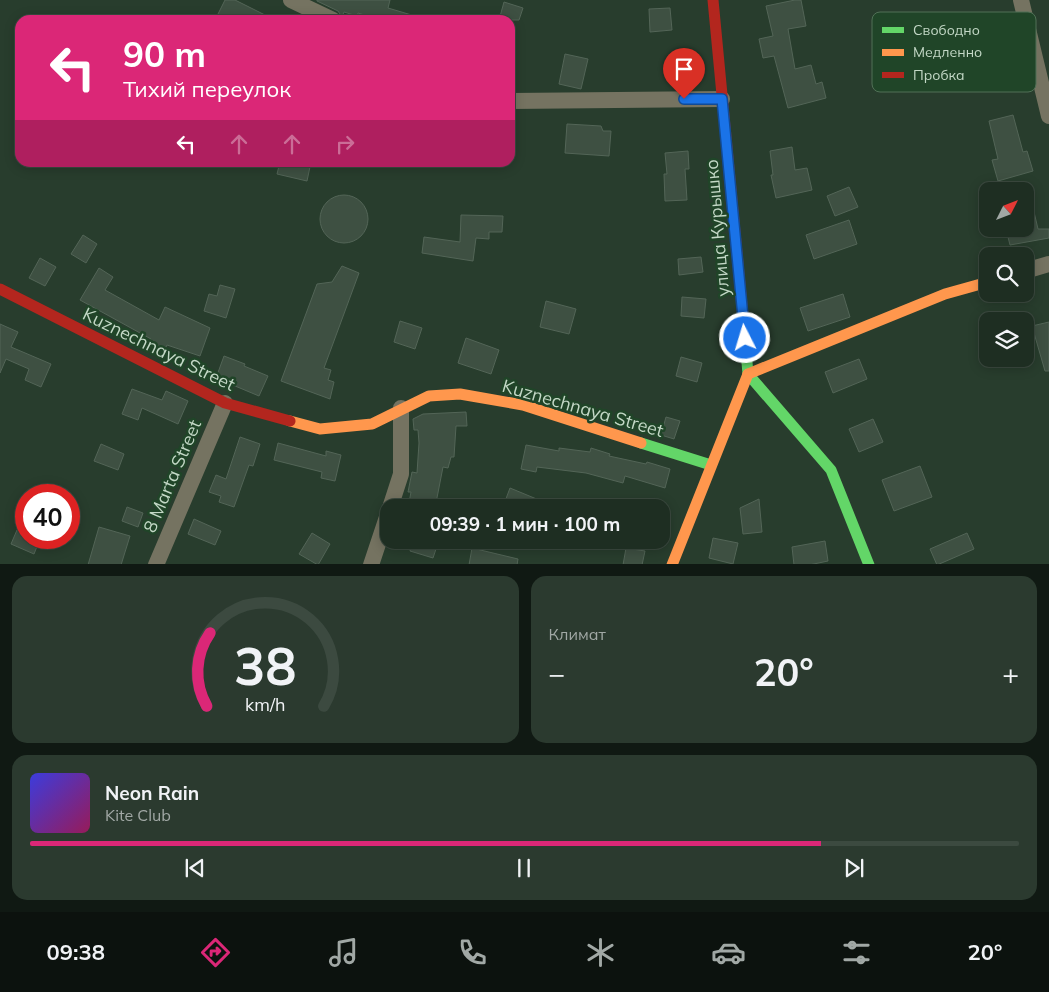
<!DOCTYPE html>
<html lang="ru">
<head>
<meta charset="utf-8">
<style>
  body { margin:0; font-family:Mulish,sans-serif; background:#2b3a2f; color:#f1f3f6; height:100vh; display:flex; flex-direction:column; font-size:19px; white-space:nowrap }
  * { box-sizing:border-box; margin:0 }
  p { font-size:16px; color:#a1a8a5 }
  .icon { flex:none; width:28px; height:28px; fill:none; stroke:currentColor; stroke-width:2; stroke-linecap:round; stroke-linejoin:round }
  .map { position:relative; height:564px; overflow:hidden }
  .drawer { display:flex; flex-direction:column; gap:12px; padding:12px; background:#101913; flex:1 }
  .drawer>* { flex:none }
  .banner { position:absolute; left:15px; top:15px; width:500px; height:152px; border-radius:15px; box-shadow:0 2px 12px #0003,0 0 0 1px #3c4a40; background:#db2777; color:#fff; overflow:hidden }
  .needle { width:32px; rotate:48deg }
  .controls { position:absolute; left:979px; top:182px; display:grid; gap:10px }
  .controls a { display:grid; place-items:center; width:55px; height:55px; border-radius:10px; background:#1e2e22; box-shadow:0 2px 12px #0003,0 0 0 1px #3c4a40; font-size:25px }
  .speed { position:absolute; left:15px; top:484px; display:flex; gap:10px; font-size:25px; font-weight:700; text-align:center }
  .speed>* { display:grid; place-content:center; width:65px; height:65px; border-radius:50%; background:#1e2e22; box-shadow:0 2px 12px #0003,0 0 0 1px #3c4a40; line-height:1 }
  .speed .limit { border:8px solid #d22; background:#fff; color:#111 }
  .pin { position:absolute; display:grid; place-items:center; width:42px; height:42px; color:#fff; margin:-51px -21px; border-radius:50% 50% 50% 0; rotate:-45deg; box-shadow:0 0 5px #0007 }
  .pin .icon { rotate:45deg }
  .me { position:absolute; width:55px; margin:-28px; rotate:355deg; stroke-linejoin:round; filter:drop-shadow(0 0 4px #0008) }
  .turn { display:flex; align-items:center; gap:18px; height:105px; padding:0 25px; font-size:22px }
  .turn .icon { width:65px; height:65px; stroke-width:2.5 }
  .turn b { display:block; font-size:35px; line-height:42px }
  .lanes { display:flex; align-items:center; height:48px; padding:0 25px; background:#0003; justify-content:center; gap:25px; direction:ltr }
  .lanes .off { opacity:.35 }
  .big { font-size:38px; font-weight:700; line-height:1.1 }
  .drawer .card { flex:1; display:flex; flex-direction:column; justify-content:center; gap:8px; min-width:0; padding:0 18px; border-radius:15px; background:#2b3a2f }
  .drawer .dial { align-items:center; gap:0 }
  .dial svg { height:130px; overflow:visible; fill:none; stroke:#3c4a40; stroke-width:7; stroke-linecap:round; text-anchor:middle }
  .dial text { fill:#f1f3f6; stroke:none }
  .song { display:flex; align-items:center; gap:15px }
  .cover { width:60px; height:60px; border-radius:8px; background:linear-gradient(135deg,hsl(240 70% 55%),hsl(330 70% 35%)) }
  .played { height:5px; border-radius:2px; background:linear-gradient(90deg,#db2777 80%,#3c4a40 80%) }
  .keys { display:flex; justify-content:space-around; direction:ltr }
  .heat { display:flex; justify-content:space-between; align-items:center; font-size:28px; direction:ltr }
  .drawer .tiles { flex:1; display:grid; gap:12px; grid-template-columns:1fr 1fr }
  .card:last-child { grid-column:span 2 }
  .trip { position:absolute; left:380px; top:499px; width:290px; height:50px; border-radius:15px; background:#1e2e22; box-shadow:0 2px 12px #0003,0 0 0 1px #3c4a40; font-weight:700; line-height:50px; text-align:center }
  .tabs { display:flex; height:80px; justify-content:space-around; align-items:center; background:#0c120e; color:#a1a8a5 }
  .tabs .icon { width:35px; height:35px }
  .tabs .current { color:#db2777 }
  .tabs b { font-size:22px; color:#f1f3f6 }
  .map>svg:first-child { display:block }
  .building { fill:#3e5042; stroke:#536557 }
  .lines { fill:none; stroke-linecap:round; stroke-linejoin:round }
  .street { stroke:#757361; stroke-width:16 }
  .fast { stroke:#63d668; stroke-width:11 }
  .slow { stroke:#ff974d; stroke-width:11 }
  .jam { stroke:#b3261e; stroke-width:11 }
  .route-casing { stroke:#114b97; stroke-width:12 }
  .route { stroke:#1a73e8; stroke-width:9 }
  .labels { text-anchor:middle; dominant-baseline:central; stroke-width:5; stroke-linejoin:round; paint-order:stroke }
  .street-label { font-size:18px; fill:#c3d8c6; stroke:#204528 }
  .key { fill:#204528; stroke:#517157; stroke-width:1 }
  .key-label { font-size:14px; fill:#c3d8c6 }
</style>
</head>
<body>
<div class="map">
<svg width="1049" height="565" viewBox="0 0 1049 565">
  <rect width="100%" height="100%" fill="#283d2d"/>
  <g class="building">
    <path d="M 225,0 L 235,0 L 275,20 L 215,20 Z"/>
    <path d="M 317,0 L 390,0 L 388,8 L 415,16 L 415,20 L 381,20 L 358,13 L 357,16 L 344,12 L 342,17 L 338,11 L 317,1 Z"/>
    <path d="M 795,0 L 801,0 L 806,26 L 788,29 L 795,69 L 811,65 L 816,84 L 822,82 L 826,98 L 788,108 L 774,56 L 763,58 L 759,39 L 773,36 L 766,6 Z"/>
    <path d="M 504,2 L 523,8 L 519,20 L 499,20 Z"/>
    <path d="M 670,8 L 672,30 L 650,32 L 649,9 Z"/>
    <path d="M 565,54 L 588,59 L 581,89 L 559,84 Z"/>
    <path d="M 1013,115 L 1023,152 L 1027,151 L 1033,171 L 998,181 L 992,160 L 998,159 L 989,121 Z"/>
    <path d="M 567,124 L 601,126 L 603,131 L 611,131 L 609,156 L 565,153 Z"/>
    <path d="M 792,147 L 795,170 L 807,168 L 812,190 L 776,198 L 771,175 L 773,175 L 770,151 Z"/>
    <path d="M 688,151 L 689,169 L 685,169 L 687,200 L 665,201 L 664,174 L 667,174 L 665,153 Z"/>
    <path d="M 280,162 L 311,162 L 307,181 L 277,174 Z"/>
    <path d="M 849,187 L 858,207 L 835,216 L 827,196 Z"/>
    <circle cx="344" cy="219" r="24"/>
    <path d="M 1031,199 L 1038,229 L 1049,229 L 1049,238 L 1010,245 L 1006,229 L 1025,229 L 1025,200 Z"/>
    <path d="M 461,215 L 503,216 L 502,232 L 489,232 L 489,239 L 476,238 L 473,261 L 422,253 L 424,237 L 460,242 Z"/>
    <path d="M 849,220 L 857,244 L 814,259 L 806,235 Z"/>
    <path d="M 83,235 L 97,244 L 86,263 L 71,254 Z"/>
    <path d="M 701,257 L 703,272 L 679,275 L 678,259 Z"/>
    <path d="M 40,258 L 56,267 L 45,286 L 29,278 Z"/>
    <path d="M 342,266 L 359,273 L 324,368 L 331,370 L 328,380 L 334,382 L 330,399 L 281,381 L 317,284 L 332,282 Z"/>
    <path d="M 99,268 L 113,277 L 105,290 L 159,320 L 165,307 L 210,328 L 200,356 L 167,345 L 165,349 L 150,341 L 151,339 L 80,300 Z"/>
    <path d="M 220,285 L 235,289 L 226,318 L 204,311 L 209,294 L 217,296 Z"/>
    <path d="M 843,294 L 850,317 L 808,331 L 800,308 Z"/>
    <path d="M 682,297 L 706,299 L 704,318 L 681,316 Z"/>
    <path d="M 546,301 L 576,309 L 569,334 L 540,327 Z"/>
    <path d="M 400,321 L 422,328 L 415,349 L 394,342 Z"/>
    <path d="M 1049,322 L 1049,371 L 1045,371 L 1032,326 Z"/>
    <path d="M 0,324 L 18,332 L 11,347 L 51,364 L 41,387 L 25,380 L 29,369 L 6,359 L 0,373 Z"/>
    <path d="M 466,338 L 499,350 L 491,374 L 458,363 Z"/>
    <path d="M 224,356 L 245,364 L 244,366 L 268,376 L 259,396 L 216,378 Z"/>
    <path d="M 681,357 L 702,363 L 697,382 L 676,376 Z"/>
    <path d="M 859,359 L 867,379 L 833,393 L 825,372 Z"/>
    <path d="M 132,389 L 162,400 L 166,391 L 188,401 L 178,424 L 142,408 L 138,420 L 122,414 Z"/>
    <path d="M 466,412 L 467,426 L 456,426 L 454,457 L 451,457 L 448,468 L 443,467 L 435,508 L 408,508 L 411,492 L 408,492 L 412,472 L 417,473 L 419,443 L 418,430 L 414,430 L 413,419 L 423,414 Z"/>
    <path d="M 666,417 L 680,421 L 674,439 L 661,435 Z"/>
    <path d="M 873,419 L 883,442 L 859,452 L 849,429 Z"/>
    <path d="M 240,437 L 260,444 L 253,466 L 249,465 L 234,507 L 219,502 L 221,496 L 209,492 L 216,475 L 226,479 Z"/>
    <path d="M 278,443 L 326,456 L 326,451 L 341,455 L 335,481 L 321,478 L 322,472 L 274,460 Z"/>
    <path d="M 101,444 L 124,454 L 118,470 L 94,461 Z"/>
    <path d="M 526,445 L 559,451 L 559,448 L 590,452 L 591,448 L 610,454 L 609,456 L 646,464 L 647,462 L 670,469 L 665,488 L 625,476 L 623,483 L 586,473 L 537,467 L 536,472 L 521,469 Z"/>
    <path d="M 920,466 L 932,497 L 894,511 L 882,480 Z"/>
    <path d="M 510,488 L 556,507 L 556,508 L 512,508 L 504,504 Z"/>
    <path d="M 759,499 L 762,532 L 743,534 L 740,508 Z"/>
    <path d="M 127,507 L 143,513 L 138,527 L 122,521 Z"/>
    <path d="M 194,519 L 221,531 L 215,545 L 188,534 Z"/>
    <path d="M 99,527 L 130,536 L 121,565 L 88,565 Z"/>
    <path d="M 17,530 L 26,533 L 26,538 L 40,539 L 34,554 L 11,544 Z"/>
    <path d="M 312,533 L 330,544 L 318,565 L 299,554 Z"/>
    <path d="M 967,533 L 974,549 L 937,565 L 930,549 Z"/>
    <path d="M 713,538 L 738,543 L 733,564 L 709,558 Z"/>
    <path d="M 413,540 L 430,540 L 438,543 L 433,558 L 410,551 Z"/>
    <path d="M 825,541 L 828,561 L 809,565 L 794,565 L 792,547 Z"/>
    <path d="M 472,548 L 518,559 L 517,565 L 469,565 Z"/>
    <path d="M 626,548 L 645,551 L 642,565 L 623,565 Z"/>
  </g>
  <g class="lines">
    <g class="street">
      <path d="M 291,0 L 333,20"/>
      <path d="M 1021,0 L 1049,116"/>
      <path d="M 510,101 L 722,99"/>
      <path d="M 1025,271 L 1049,264"/>
      <path d="M 390,508 L 401,474 L 401,408"/>
      <path d="M 156,565 L 225,403"/>
      <path d="M 371,565 L 389,511"/>
    </g>
    <g class="fast">
      <path d="M 743,316 L 748,374 L 831,470 L 869,565"/>
      <path d="M 641,443 L 711,465"/>
    </g>
    <g class="slow">
      <path d="M 748,374 L 945,294 L 988,282"/>
      <path d="M 290,421 L 320,429 L 372,424 L 429,396 L 460,394 L 523,405 L 641,443"/>
      <path d="M 672,565 L 748,374"/>
    </g>
    <g class="jam">
      <path d="M 713,0 L 743,316"/>
      <path d="M 0,289 L 225,403 L 290,421"/>
    </g>
  </g>
  <g class="lines">
    <g class="route-casing">
      <path id="route" d="M 684,99 L 722,99 L 745,338"/>
    </g>
    <use href="#route" class="route"/>
  </g>
  <g class="labels">
    <g class="street-label">
      <text transform="translate(717 228) rotate(-95)">улица Курышко</text>
      <text transform="translate(159 349) rotate(26)">Kuznechnaya Street</text>
      <text transform="translate(583 408) rotate(16)">Kuznechnaya Street</text>
      <text transform="translate(172 476) rotate(-67)">8 Marta Street</text>
    </g>
  </g>
  <rect x="872" y="12" width="164" height="80" rx="8" class="key"/>
  <rect x="882" y="27" width="22" height="6" fill="#63d668"/>
  <rect x="882" y="49" width="22" height="7" fill="#ff974d"/>
  <rect x="882" y="72" width="22" height="6" fill="#b3261e"/>
  <g class="key-label">
    <text x="913" y="35">Свободно</text>
    <text x="913" y="57">Медленно</text>
    <text x="913" y="80">Пробка</text>
  </g>
</svg>
<div class="controls">
<a><svg class="needle" viewBox="-14 -14 28 28"><path d="M0-13l5 13h-10z" fill="#e53935"/><path d="M0 13l5-13h-10z" fill="#a1a8a5"/></svg></a>
<a><svg class="icon" aria-label="search" viewBox="0 0 24 24"><circle cx="10" cy="10" r="6"/><path d="M15 15l6 6"/></svg></a>
<a><svg class="icon" aria-label="layers" viewBox="0 0 24 24"><path d="M12 4l9 5-9 5-9-5zM3 14l9 5 9-5"/></svg></a>
</div>
<div class="speed"><div class="limit">40</div></div>
<div class="pin" style="left:684px;top:99px;background:#d93025"><svg class="icon" aria-label="arrive" viewBox="0 0 24 24"><path d="M6 21V4h12l-3 4 3 4H6"/></svg></div>
<svg class="me" style="left:745px;top:338px" viewBox="-20 -20 40 40"><circle r="17" fill="#1a73e8" stroke="#fff" stroke-width="3"/><path d="M0-11L8 9 0 5-8 9z" fill="#fff"/></svg>
<div class="trip">09:39 · 1 мин · 100 m</div>
<div class="banner">
<div class="turn"><svg class="icon" aria-label="left" viewBox="0 0 24 24"><path d="M17 20v-9H6M10 6l-5 5 5 5"/></svg><div><b>90 m</b>Тихий переулок</div></div>
<div class="lanes"><svg class="icon" aria-label="left" viewBox="0 0 24 24"><path d="M17 20v-9H6M10 6l-5 5 5 5"/></svg><svg class="icon off" aria-label="ahead" viewBox="0 0 24 24"><path d="M12 20V5M6 11l6-6 6 6"/></svg><svg class="icon off" aria-label="ahead" viewBox="0 0 24 24"><path d="M12 20V5M6 11l6-6 6 6"/></svg><svg class="icon off" aria-label="right" viewBox="0 0 24 24"><path d="M7 20v-9h11M14 6l5 5-5 5"/></svg></div>
</div>
</div>
<section class="drawer">
<div class="tiles">
<div class="card dial"><svg viewBox="0 0 100 80">
<path d="M14 69A42 42 0 1 1 86 69"/>
<path d="M14 69A42 42 0 0 1 16 24" stroke="#db2777"/>
<text x="50" y="56" font-size="32" font-weight="700">38</text>
<text x="50" y="72" font-size="11">km/h</text>
</svg></div>
<div class="card"><p>Климат</p>
<div class="heat"><a>−</a><b class="big">20°</b><a>+</a></div>
</div>
<div class="card">
<div class="song"><i class="cover"></i><div><b>Neon Rain</b><p>Kite Club</p></div></div>
<div class="played"></div>
<div class="keys"><svg class="icon" aria-label="previous" viewBox="0 0 24 24"><path d="M18 5L8 12l10 7zM5 5v14"/></svg><svg class="icon" aria-label="pause" viewBox="0 0 24 24"><path d="M8 5v14M16 5v14"/></svg><svg class="icon" aria-label="next" viewBox="0 0 24 24"><path d="M6 5l10 7-10 7zM19 5v14"/></svg></div>
</div>
</div>
</section>
<nav class="tabs">
<b>09:38</b>
<svg class="icon current" aria-label="directions" viewBox="0 0 24 24"><path d="M12 3l9 9-9 9-9-9zM9 14v-3h6M13 9l2 2-2 2"/></svg>
<svg class="icon" aria-label="music" viewBox="0 0 24 24"><path d="M9 18V5l10-2v13"/><circle cx="6" cy="18" r="3"/><circle cx="16" cy="16" r="3"/></svg>
<svg class="icon" aria-label="phone" viewBox="0 0 24 24"><path d="M5 4h4l2 5-3 2q2 4 5 5l2-3 5 2v4C11 20 4 13 5 4z"/></svg>
<svg class="icon" aria-label="climate" viewBox="0 0 24 24"><path d="M12 3v18M4 7l16 10M4 17L20 7"/></svg>
<svg class="icon" aria-label="car" viewBox="0 0 24 24"><path d="M5 17H2v-5l4-1 3-4h7l3 4 3 1v5h-3M9 17h6M6 11h13"/><circle cx="7" cy="17" r="2"/><circle cx="17" cy="17" r="2"/></svg>
<svg class="icon" aria-label="filters" viewBox="0 0 24 24"><path d="M4 7h16M4 17h16"/><circle cx="9" cy="7" r="2"/><circle cx="15" cy="17" r="2"/></svg>
<b>20°</b>
</nav>
</body>
</html>
